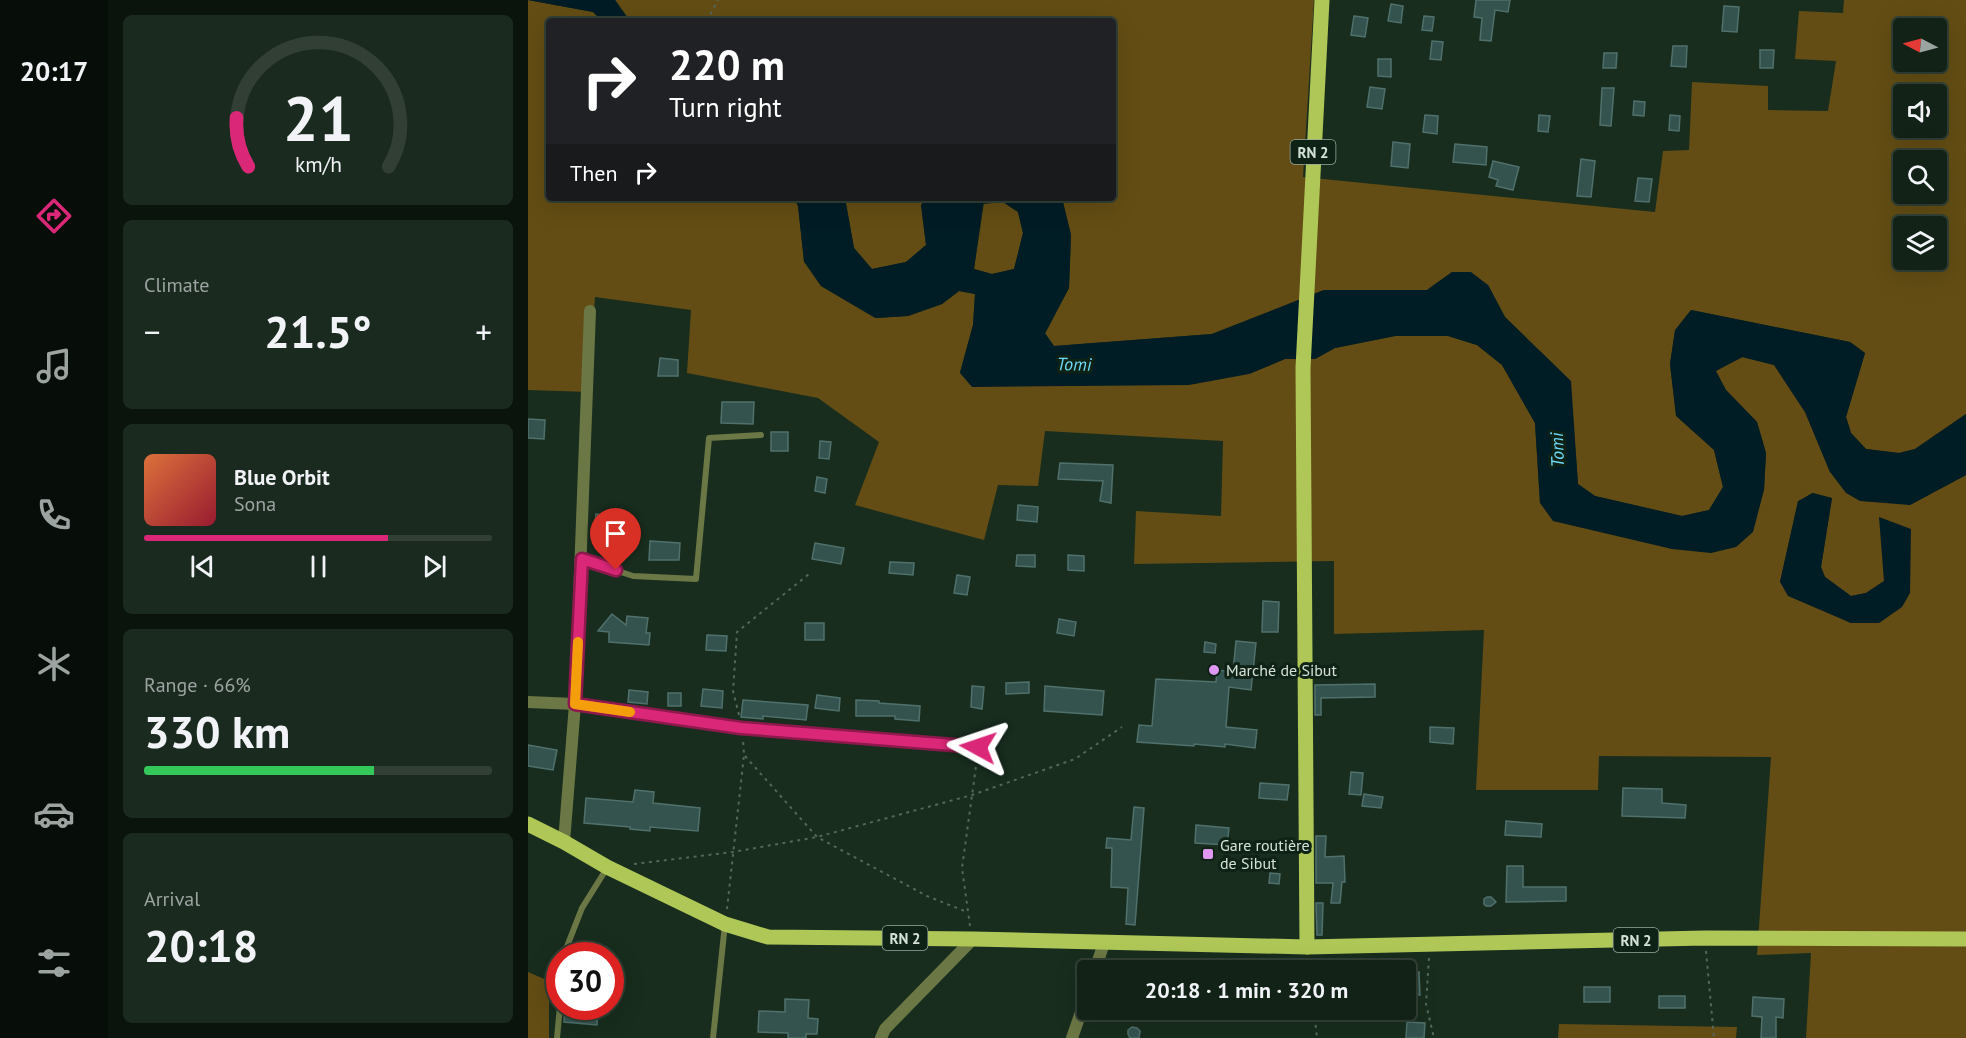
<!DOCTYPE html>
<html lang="en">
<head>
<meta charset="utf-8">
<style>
  body { margin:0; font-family:"PT Sans",sans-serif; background:#1b2a1f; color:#f1f3f6; height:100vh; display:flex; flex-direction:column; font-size:22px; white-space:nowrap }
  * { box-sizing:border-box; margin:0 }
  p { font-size:20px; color:#9ca4a1 }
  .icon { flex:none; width:33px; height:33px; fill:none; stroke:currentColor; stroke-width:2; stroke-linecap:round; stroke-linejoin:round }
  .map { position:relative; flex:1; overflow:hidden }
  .sheet { display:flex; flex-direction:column; gap:15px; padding:15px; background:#0a130c; width:420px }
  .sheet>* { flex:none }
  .top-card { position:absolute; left:18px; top:18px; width:570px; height:183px; border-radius:6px; box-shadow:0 6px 24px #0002,0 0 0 2px #313f35; background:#202124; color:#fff; overflow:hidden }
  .needle { width:39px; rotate:276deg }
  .controls { position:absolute; left:1365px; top:18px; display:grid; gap:12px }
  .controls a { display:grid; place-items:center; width:54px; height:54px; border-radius:6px; background:#122216; box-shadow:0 6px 24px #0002,0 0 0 2px #313f35; font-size:30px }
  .speed { position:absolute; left:18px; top:942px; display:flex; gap:12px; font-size:30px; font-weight:700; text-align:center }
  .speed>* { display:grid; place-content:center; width:78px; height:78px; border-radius:50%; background:#122216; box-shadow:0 6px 24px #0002,0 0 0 2px #313f35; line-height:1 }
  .speed .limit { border:9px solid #d22; background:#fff; color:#111 }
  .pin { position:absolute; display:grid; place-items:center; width:51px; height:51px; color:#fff; margin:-62px -26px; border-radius:50% 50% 50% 0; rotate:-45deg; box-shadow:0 0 6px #0007 }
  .pin .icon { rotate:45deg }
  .me { position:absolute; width:66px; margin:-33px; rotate:275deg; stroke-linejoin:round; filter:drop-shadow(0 0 4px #0008) }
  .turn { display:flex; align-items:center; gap:21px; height:126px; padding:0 24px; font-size:27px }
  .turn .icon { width:78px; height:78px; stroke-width:2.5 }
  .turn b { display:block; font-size:42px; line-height:51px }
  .then { display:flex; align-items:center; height:57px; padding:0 24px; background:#0003; gap:12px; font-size:22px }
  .big { font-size:45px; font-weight:700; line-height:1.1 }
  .sheet .widget { flex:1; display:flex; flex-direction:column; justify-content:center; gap:9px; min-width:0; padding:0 21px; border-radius:9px; background:#1b2a1f }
  .sheet .dial { align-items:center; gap:0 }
  .dial svg { height:156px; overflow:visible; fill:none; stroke:#313f35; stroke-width:7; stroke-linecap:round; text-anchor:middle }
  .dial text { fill:#f1f3f6; stroke:none }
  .song { display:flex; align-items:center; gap:18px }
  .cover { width:72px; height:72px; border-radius:9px; background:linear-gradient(135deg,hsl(20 70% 55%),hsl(350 70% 35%)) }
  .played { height:6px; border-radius:3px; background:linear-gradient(90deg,#db2777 70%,#313f35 70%) }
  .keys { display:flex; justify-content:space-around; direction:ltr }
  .heat { display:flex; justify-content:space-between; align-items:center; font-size:33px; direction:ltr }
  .charge { height:9px; border-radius:4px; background:linear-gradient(90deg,#34c759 66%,#313f35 0) }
  .trip { position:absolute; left:549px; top:960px; width:339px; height:60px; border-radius:6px; background:#122216; box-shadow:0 6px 24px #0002,0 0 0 2px #313f35; font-weight:700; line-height:60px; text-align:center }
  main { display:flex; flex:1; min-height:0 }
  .menu { display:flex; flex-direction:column; width:108px; justify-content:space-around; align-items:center; background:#070e09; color:#9ca4a1 }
  .menu .icon { width:42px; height:42px }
  .menu .on { color:#db2777 }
  .menu b { font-size:27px; color:#f1f3f6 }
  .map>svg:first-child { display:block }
  .green { fill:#634d14; fill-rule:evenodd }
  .water { fill:#001c25; fill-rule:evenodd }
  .building { fill:#34534f; stroke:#50706c; stroke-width:1.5 }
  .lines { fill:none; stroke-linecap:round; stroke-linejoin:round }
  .path { stroke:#546759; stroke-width:2; stroke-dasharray:3 4.5; stroke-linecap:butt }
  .service { stroke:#6b7744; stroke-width:6 }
  .minor { stroke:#6b7744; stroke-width:12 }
  .primary { stroke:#afc757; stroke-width:15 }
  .route-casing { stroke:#8e194d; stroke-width:15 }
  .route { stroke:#db2777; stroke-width:10 }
  .slow { stroke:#f59e0b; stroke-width:10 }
  .poi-dot { fill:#df98f1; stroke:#0e2315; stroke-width:2 }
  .labels { text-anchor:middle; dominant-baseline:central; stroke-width:6; stroke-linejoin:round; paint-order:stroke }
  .shield { fill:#0e2315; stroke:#99a89d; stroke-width:1.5 }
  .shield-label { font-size:15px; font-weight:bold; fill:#d4e1d7 }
  .poi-label { font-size:16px; fill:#d4e1d7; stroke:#0e2315; text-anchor:start }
  .water-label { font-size:18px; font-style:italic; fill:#6dd9f8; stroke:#0e2315 }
</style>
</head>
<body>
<main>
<nav class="menu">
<b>20:17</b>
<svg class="icon on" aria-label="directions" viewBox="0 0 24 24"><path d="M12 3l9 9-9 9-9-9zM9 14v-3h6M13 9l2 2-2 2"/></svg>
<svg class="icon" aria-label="music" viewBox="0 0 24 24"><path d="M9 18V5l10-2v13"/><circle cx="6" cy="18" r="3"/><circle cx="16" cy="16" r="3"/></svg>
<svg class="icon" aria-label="phone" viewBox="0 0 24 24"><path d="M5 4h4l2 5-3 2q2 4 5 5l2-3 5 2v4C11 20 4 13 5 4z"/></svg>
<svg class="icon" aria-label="climate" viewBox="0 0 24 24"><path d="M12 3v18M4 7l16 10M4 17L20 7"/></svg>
<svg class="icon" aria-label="car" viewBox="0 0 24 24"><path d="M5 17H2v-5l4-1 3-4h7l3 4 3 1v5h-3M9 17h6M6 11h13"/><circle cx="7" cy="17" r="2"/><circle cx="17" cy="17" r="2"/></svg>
<svg class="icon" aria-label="filters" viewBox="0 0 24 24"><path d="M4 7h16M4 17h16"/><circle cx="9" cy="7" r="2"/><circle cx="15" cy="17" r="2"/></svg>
</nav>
<section class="sheet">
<div class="widget dial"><svg viewBox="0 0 100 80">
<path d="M14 69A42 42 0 1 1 86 69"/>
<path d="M14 69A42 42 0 0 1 8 44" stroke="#db2777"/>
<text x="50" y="56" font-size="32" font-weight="700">21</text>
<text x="50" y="72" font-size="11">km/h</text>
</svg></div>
<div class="widget"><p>Climate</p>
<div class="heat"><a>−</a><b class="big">21.5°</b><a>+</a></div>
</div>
<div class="widget">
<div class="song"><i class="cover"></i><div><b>Blue Orbit</b><p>Sona</p></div></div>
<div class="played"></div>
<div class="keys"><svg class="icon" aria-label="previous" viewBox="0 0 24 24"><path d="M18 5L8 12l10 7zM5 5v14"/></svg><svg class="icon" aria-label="pause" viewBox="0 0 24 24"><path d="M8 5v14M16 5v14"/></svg><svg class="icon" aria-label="next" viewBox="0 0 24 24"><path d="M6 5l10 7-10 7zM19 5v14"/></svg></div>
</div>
<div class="widget"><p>Range · 66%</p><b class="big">330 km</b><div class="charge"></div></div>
<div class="widget"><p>Arrival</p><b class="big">20:18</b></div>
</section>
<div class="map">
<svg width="1438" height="1038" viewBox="0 0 1438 1038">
  <rect width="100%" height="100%" fill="#182d1e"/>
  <g class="green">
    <path d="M 0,0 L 65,12 L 74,21 L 21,21 L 21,198 L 266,198 L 270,206 L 276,262 L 293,286 L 347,318 L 380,316 L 414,304 L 431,291 L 447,294 L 445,325 L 432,372 L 721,374 L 757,359 L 787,359 L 807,348 L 867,336 L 920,336 L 949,345 L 974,365 L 1007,423 L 1012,503 L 1144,549 L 1236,490 L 1238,453 L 1229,422 L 1198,390 L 1187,371 L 1215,357 L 1246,365 L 1277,412 L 1302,472 L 1382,505 L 1438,475 L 1438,1038 L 1278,1038 L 1283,953 L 1229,955 L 1243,757 L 1071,756 L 1070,790 L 948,790 L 956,630 L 806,634 L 806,561 L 606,564 L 608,511 L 693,516 L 695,441 L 517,431 L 510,486 L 470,485 L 456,540 L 327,505 L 351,442 L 290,398 L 159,373 L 163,310 L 67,297 L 61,392 L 0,390 ZM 1284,493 L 1304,498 L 1293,567 L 1297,577 L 1323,596 L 1338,593 L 1356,581 L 1322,623 L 1252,582 L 1270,502 Z"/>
    <path d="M 87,0 L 786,0 L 775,177 L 1127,212 L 1135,151 L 1161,150 L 1164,82 L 1240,86 L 1240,110 L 1300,111 L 1308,61 L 1267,59 L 1271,11 L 1315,13 L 1316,0 L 1438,0 L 1438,414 L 1387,449 L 1371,453 L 1338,449 L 1323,433 L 1318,417 L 1337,353 L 1322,342 L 1163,310 L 1147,331 L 1142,364 L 1148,415 L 1186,450 L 1195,487 L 1181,510 L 1154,516 L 1067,496 L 1050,484 L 1042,381 L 977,317 L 960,285 L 924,272 L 899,290 L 796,290 L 684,334 L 526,346 L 517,334 L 541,288 L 543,235 L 534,198 L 585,198 L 585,21 L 102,21 ZM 1376,28 L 1408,28 L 1408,62 L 1376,62 ZM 1376,94 L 1408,94 L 1408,128 L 1376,128 ZM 1376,160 L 1408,160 L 1408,194 L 1376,194 ZM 1376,226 L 1408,226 L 1408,260 L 1376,260 Z"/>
    <path d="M 317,198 L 399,198 L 393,205 L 398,245 L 378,262 L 344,269 L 326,248 Z"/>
    <path d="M 475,202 L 490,212 L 495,233 L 486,269 L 464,274 L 446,269 L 456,203 Z"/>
    <path d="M 0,972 L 21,981 L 21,1038 L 0,1038 Z"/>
    <path d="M 1031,1024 L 1209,1027 L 1208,1038 L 1030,1038 Z"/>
  </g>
  <g class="water">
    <path d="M 0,0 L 87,0 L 102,21 L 74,21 L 65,12 Z"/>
    <path d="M 266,198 L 317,198 L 326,248 L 344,269 L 378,262 L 398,245 L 393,205 L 399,198 L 534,198 L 543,235 L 541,288 L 517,333 L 526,346 L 684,334 L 796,290 L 899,290 L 924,272 L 943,272 L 960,285 L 977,317 L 1043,381 L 1050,484 L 1067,496 L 1154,516 L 1181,510 L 1195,487 L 1186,450 L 1148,416 L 1142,364 L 1147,330 L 1163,310 L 1322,342 L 1337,353 L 1318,417 L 1323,433 L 1338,449 L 1371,453 L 1387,449 L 1438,414 L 1438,475 L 1382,505 L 1332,501 L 1318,493 L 1302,472 L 1277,412 L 1246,365 L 1214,357 L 1188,371 L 1198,390 L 1229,422 L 1238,453 L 1236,490 L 1225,532 L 1208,547 L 1183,553 L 1144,549 L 1025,521 L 1012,503 L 1007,423 L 974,365 L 949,345 L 920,336 L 867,336 L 807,348 L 787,359 L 757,359 L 721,374 L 661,385 L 444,387 L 432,373 L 445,325 L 447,294 L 431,291 L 414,304 L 380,316 L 348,318 L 293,286 L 276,261 L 270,206 ZM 475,202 L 490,212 L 495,233 L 486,269 L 464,274 L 446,269 L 455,204 Z"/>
    <path d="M 1285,493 L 1304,498 L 1293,567 L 1297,577 L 1323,596 L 1338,593 L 1356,581 L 1351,517 L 1383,529 L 1382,593 L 1374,607 L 1351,623 L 1323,623 L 1260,596 L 1252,582 L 1270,501 Z"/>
  </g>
  <g class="building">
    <path d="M 948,0 L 982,0 L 980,12 L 967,10 L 963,41 L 952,40 L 954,18 L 946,17 Z"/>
    <path d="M 863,4 L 875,6 L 873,23 L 860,21 Z"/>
    <path d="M 1196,6 L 1211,7 L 1209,32 L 1194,31 Z"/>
    <path d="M 826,16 L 840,18 L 837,37 L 823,35 Z"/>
    <path d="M 896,16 L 906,17 L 904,31 L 894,30 Z"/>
    <path d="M 904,41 L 915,42 L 913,60 L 902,59 Z"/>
    <path d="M 1145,46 L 1159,46 L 1158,67 L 1143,66 Z"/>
    <path d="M 1232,50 L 1246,50 L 1245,68 L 1232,68 Z"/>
    <path d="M 1076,53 L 1089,53 L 1088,68 L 1075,68 Z"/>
    <path d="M 850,59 L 863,59 L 863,77 L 850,76 Z"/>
    <path d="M 842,87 L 857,89 L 854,109 L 839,107 Z"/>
    <path d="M 1074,88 L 1086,88 L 1083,126 L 1072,125 Z"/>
    <path d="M 1106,101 L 1117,102 L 1116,116 L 1105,115 Z"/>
    <path d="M 897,115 L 910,116 L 909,134 L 895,132 Z"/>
    <path d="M 1011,115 L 1022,116 L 1020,132 L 1010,131 Z"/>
    <path d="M 1142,115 L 1152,116 L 1151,131 L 1141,130 Z"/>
    <path d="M 865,142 L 882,144 L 880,168 L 863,166 Z"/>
    <path d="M 927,144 L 959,147 L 958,165 L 925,162 Z"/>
    <path d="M 1053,159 L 1067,161 L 1063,197 L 1049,196 Z"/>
    <path d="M 965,161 L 991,167 L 985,190 L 968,186 L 970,180 L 961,177 Z"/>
    <path d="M 1110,178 L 1124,179 L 1121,202 L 1107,201 Z"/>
    <path d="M 132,358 L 150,360 L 150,376 L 130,376 Z"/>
    <path d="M 194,402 L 226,402 L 225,424 L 193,423 Z"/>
    <path d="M 0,419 L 17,420 L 16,439 L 0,438 Z"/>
    <rect x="243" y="432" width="17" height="19"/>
    <path d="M 292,441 L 303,442 L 301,459 L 291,458 Z"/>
    <path d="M 532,463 L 585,465 L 583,503 L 572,501 L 575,481 L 530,479 Z"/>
    <path d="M 289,477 L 299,479 L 297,493 L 287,491 Z"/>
    <path d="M 490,505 L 510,507 L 509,522 L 489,520 Z"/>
    <path d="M 68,514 L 88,516 L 87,528 L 84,528 L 84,532 L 66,531 Z"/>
    <path d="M 122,541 L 152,543 L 151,560 L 121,560 Z"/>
    <path d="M 287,543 L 316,548 L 313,564 L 284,559 Z"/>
    <path d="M 489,555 L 507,555 L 507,567 L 488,566 Z"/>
    <path d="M 540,555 L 556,556 L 556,571 L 540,570 Z"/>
    <path d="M 362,562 L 386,563 L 385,575 L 361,573 Z"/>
    <path d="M 429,575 L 442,577 L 439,595 L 426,593 Z"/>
    <path d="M 735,601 L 751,602 L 750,632 L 734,632 Z"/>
    <path d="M 84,614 L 98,625 L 99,616 L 120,618 L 118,633 L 122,633 L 121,645 L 81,642 L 81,632 L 70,631 Z"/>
    <path d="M 531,619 L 548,622 L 546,636 L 529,633 Z"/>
    <rect x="277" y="623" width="19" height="17"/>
    <path d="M 179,635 L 199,636 L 198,651 L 178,650 Z"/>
    <path d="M 708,641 L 728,643 L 723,690 L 701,687 L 698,727 L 729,730 L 727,748 L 697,744 L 697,747 L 666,744 L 666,746 L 609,742 L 611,725 L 624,726 L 628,679 L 688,682 L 689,670 L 705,672 Z"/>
    <path d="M 677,642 L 688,644 L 687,653 L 676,652 Z"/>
    <path d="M 501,682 L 501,693 L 478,694 L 478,683 Z"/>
    <path d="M 847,684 L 847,697 L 793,698 L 793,715 L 787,715 L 787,685 Z"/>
    <path d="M 444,686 L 456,687 L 454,709 L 443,707 Z"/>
    <path d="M 517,686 L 576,691 L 574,715 L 516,711 Z"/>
    <path d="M 175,689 L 195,691 L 194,708 L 173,706 Z"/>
    <path d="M 101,690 L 120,692 L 119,704 L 100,702 Z"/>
    <rect x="140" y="693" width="13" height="13"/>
    <path d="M 289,695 L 312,698 L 311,711 L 287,708 Z"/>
    <path d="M 215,700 L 280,705 L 278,720 L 235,716 L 235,719 L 213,717 Z"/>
    <path d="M 328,700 L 351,701 L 351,703 L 392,706 L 391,721 L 367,719 L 367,716 L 328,716 Z"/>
    <path d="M 902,727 L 926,728 L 925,744 L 902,742 Z"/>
    <path d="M 0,745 L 29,750 L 25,770 L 0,766 Z"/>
    <path d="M 823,772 L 835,773 L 833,795 L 821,794 Z"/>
    <path d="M 732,783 L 761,785 L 759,800 L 731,798 Z"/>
    <path d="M 1095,788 L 1134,789 L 1134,803 L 1158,805 L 1157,818 L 1094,816 Z"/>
    <path d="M 107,790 L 126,792 L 125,803 L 172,808 L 170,831 L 122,827 L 122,831 L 102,829 L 102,827 L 56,823 L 58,798 L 105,802 Z"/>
    <path d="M 836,794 L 855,797 L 853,808 L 834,806 Z"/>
    <path d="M 606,807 L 616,808 L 607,925 L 598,924 L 600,888 L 583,887 L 584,848 L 578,848 L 579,838 L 603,840 Z"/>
    <path d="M 978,821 L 1014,824 L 1013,837 L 977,835 Z"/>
    <path d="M 668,825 L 701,828 L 699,845 L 667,843 Z"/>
    <path d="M 788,836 L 798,836 L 797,857 L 816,856 L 817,882 L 814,882 L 812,903 L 803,903 L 805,883 L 788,883 Z"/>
    <path d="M 979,866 L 995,866 L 995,887 L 1038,887 L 1038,901 L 978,902 Z"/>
    <path d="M 742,873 L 752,874 L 751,884 L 741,883 Z"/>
    <path d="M 959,897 L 963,897 L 968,902 L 963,906 L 958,906 L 956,904 L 956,899 Z"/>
    <path d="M 788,903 L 795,903 L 794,935 L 789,935 Z"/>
    <path d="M 878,972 L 891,972 L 892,995 L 878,995 Z"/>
    <rect x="1056" y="987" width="26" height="15"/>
    <rect x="1131" y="996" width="26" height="12"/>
    <path d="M 1225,997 L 1256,999 L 1255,1018 L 1248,1017 L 1248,1038 L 1233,1038 L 1234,1017 L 1224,1016 Z"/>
    <path d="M 257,999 L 281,1000 L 280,1018 L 290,1019 L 289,1034 L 278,1034 L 278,1038 L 260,1038 L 260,1033 L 230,1032 L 231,1011 L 257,1012 Z"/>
    <path d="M 37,1006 L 70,1006 L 69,1025 L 36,1022 Z"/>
    <path d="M 879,1022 L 897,1023 L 896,1038 L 878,1038 Z"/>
    <path d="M 604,1027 L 609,1028 L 612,1031 L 611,1038 L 602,1038 L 600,1034 L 600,1030 Z"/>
  </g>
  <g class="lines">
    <g class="path">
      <path d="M 179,21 L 190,0"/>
      <path d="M 211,715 L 205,691 L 209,632 L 281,574"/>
      <path d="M 217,756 L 289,837 L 399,896 L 439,912"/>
      <path d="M 106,864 L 205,852 L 289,837 L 444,795 L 547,759 L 594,727"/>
      <path d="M 199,909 L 216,755 L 215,739"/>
      <path d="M 442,926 L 434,868 L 449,759"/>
      <path d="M 1178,951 L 1186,1038"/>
      <path d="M 901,958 L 898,1004 L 906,1038"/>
      <path d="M 780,961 L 781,970"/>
      <path d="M 786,1010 L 789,1038"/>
    </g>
    <g class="service">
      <path d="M 54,559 L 105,576 L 168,579 L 181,438 L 233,435"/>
      <path d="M 38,956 L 38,949 L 54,908 L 79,868"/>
      <path d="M 29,1038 L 32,1006"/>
      <path d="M 185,1038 L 197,924"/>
    </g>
    <g class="minor">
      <path d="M 0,702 L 47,704 L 213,728 L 450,747"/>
      <path d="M 36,842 L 47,704 L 62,311"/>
      <path d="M 567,970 L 576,943"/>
      <path d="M 353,1038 L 357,1029 L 445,939"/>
      <path d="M 544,1038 L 560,992"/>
    </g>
    <g class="primary">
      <path d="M 0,824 L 36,842 L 79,867 L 197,924 L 240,937 L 445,939 L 779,947 L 1177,938 L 1438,939"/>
      <path d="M 779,947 L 775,368 L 794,0"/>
    </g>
  </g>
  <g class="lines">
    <g class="route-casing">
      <path id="route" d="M 88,570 L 54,559 L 47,704 L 213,728 L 450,747"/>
    </g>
    <use href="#route" class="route"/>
    <path class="slow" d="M 50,642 L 47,704 L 102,712"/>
  </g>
  <g class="poi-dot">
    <circle cx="686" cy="670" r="6"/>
    <rect x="674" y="848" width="12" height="12" rx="3"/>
  </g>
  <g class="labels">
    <g class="shield">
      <rect x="762.5" y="140" width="45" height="24" rx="4.5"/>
      <rect x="354.5" y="926" width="45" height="24" rx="4.5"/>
      <rect x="1085.5" y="928" width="45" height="24" rx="4.5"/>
    </g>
    <g class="shield-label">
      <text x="785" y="152">RN 2</text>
      <text x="377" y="938">RN 2</text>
      <text x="1108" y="940">RN 2</text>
    </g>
    <g class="poi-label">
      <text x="698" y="670">Marché de Sibut</text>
      <text x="692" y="845">Gare routière<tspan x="692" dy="18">de Sibut</tspan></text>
    </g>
    <g class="water-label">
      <text transform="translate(546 364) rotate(1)">Tomi</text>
      <text transform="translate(1029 450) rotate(-92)">Tomi</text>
    </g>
  </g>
</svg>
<div class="controls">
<a><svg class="needle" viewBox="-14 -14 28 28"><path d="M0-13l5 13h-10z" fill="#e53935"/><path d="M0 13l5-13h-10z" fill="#9ca4a1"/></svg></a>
<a><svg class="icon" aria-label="sound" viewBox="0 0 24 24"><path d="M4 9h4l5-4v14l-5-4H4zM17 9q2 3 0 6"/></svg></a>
<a><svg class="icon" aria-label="search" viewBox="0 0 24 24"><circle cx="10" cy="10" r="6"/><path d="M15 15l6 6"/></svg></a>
<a><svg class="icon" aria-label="layers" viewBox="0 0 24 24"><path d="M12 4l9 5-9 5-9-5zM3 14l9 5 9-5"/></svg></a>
</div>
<div class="speed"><div class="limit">30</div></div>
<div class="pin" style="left:88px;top:570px;background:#d93025"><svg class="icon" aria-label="arrive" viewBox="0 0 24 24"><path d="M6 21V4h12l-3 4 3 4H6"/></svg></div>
<svg class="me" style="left:450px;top:747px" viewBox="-20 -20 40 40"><path d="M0-17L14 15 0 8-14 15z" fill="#db2777" stroke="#fff" stroke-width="4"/></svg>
<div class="trip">20:18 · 1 min · 320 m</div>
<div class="top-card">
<div class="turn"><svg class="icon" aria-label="right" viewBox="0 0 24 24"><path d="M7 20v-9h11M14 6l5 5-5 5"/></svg><div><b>220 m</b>Turn right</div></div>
<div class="then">Then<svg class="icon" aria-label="right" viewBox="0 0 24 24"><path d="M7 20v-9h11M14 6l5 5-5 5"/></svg></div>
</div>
</div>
</main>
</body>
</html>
